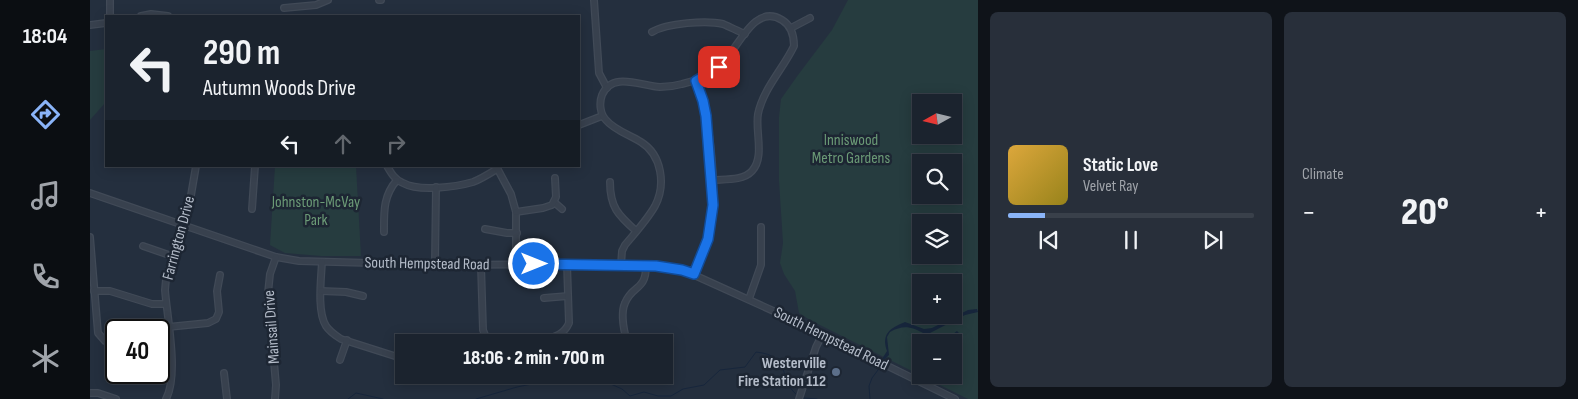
<!DOCTYPE html>
<html lang="en">
<head>
<meta charset="utf-8">
<style>
  body { margin:0; font-family:"Sofia Sans Condensed",sans-serif; background:#282f3a; color:#f1f3f6; height:100vh; display:flex; flex-direction:column; font-size:19px; white-space:nowrap }
  * { box-sizing:border-box; margin:0 }
  p { font-size:16px; color:#a0a4aa }
  .icon { flex:none; width:28px; height:28px; fill:none; stroke:currentColor; stroke-width:2; stroke-linecap:round; stroke-linejoin:round }
  .map { position:relative; flex:1; overflow:hidden }
  .details { display:flex; flex-direction:column; gap:12px; padding:12px; background:#0f1319; width:600px }
  .details>* { flex:none }
  .hud { position:absolute; left:15px; top:15px; width:475px; height:152px; border-radius:0px; box-shadow:0 2px 12px #0003,0 0 0 1px #39404a; background:#1b232e; color:#f1f3f6; overflow:hidden }
  .needle { width:32px; rotate:262deg }
  .controls { position:absolute; left:822px; top:94px; display:grid; gap:10px }
  .controls a { display:grid; place-items:center; width:50px; height:50px; border-radius:0px; background:#1b232e; box-shadow:0 2px 12px #0003,0 0 0 1px #39404a; font-size:25px }
  .speed { position:absolute; left:15px; top:319px; display:flex; gap:10px; font-size:25px; font-weight:700; text-align:center }
  .speed>* { display:grid; place-content:center; width:65px; height:65px; border-radius:50%; background:#1b232e; box-shadow:0 2px 12px #0003,0 0 0 1px #39404a; line-height:1 }
  .speed .limit { border:2px solid #111; border-radius:8px; background:#fff; color:#111 }
  .pin { position:absolute; display:grid; place-items:center; width:42px; height:42px; color:#fff; margin:-21px; border-radius:10px; box-shadow:0 2px 8px #0006 }
  .me { position:absolute; width:55px; margin:-28px; rotate:90deg; stroke-linejoin:round; filter:drop-shadow(0 0 4px #0008) }
  .turn { display:flex; align-items:center; gap:18px; height:105px; padding:0 15px; font-size:22px }
  .turn .icon { width:65px; height:65px; stroke-width:2.5 }
  .turn b { display:block; font-size:35px; line-height:42px }
  .lanes { display:flex; align-items:center; height:48px; padding:0 15px; background:#0003; justify-content:center; gap:25px; direction:ltr }
  .lanes .off { opacity:.35 }
  .big { font-size:38px; font-weight:800; line-height:1.1 }
  .details .widget { flex:1; display:flex; flex-direction:column; justify-content:center; gap:8px; min-width:0; padding:0 18px; border-radius:8px; background:#282f3a }
  .song { display:flex; align-items:center; gap:15px }
  .cover { width:60px; height:60px; border-radius:8px; background:linear-gradient(135deg,hsl(40 70% 55%),hsl(50 70% 35%)) }
  .played { height:5px; border-radius:2px; background:linear-gradient(90deg,#8ab4f8 15%,#39404a 15%) }
  .keys { display:flex; justify-content:space-around; direction:ltr }
  .heat { display:flex; justify-content:space-between; align-items:center; font-size:28px; direction:ltr }
  .details .tiles { flex:1; display:grid; gap:12px; grid-template-columns:repeat(2,1fr) }
  .trip { position:absolute; left:305px; top:334px; width:278px; height:50px; border-radius:0px; background:#1b232e; box-shadow:0 2px 12px #0003,0 0 0 1px #39404a; font-weight:800; line-height:50px; text-align:center }
  main { display:flex; flex:1; min-height:0 }
  .dock { display:flex; flex-direction:column; width:90px; justify-content:space-around; align-items:center; background:#0b0e12; color:#a0a4aa }
  .dock .icon { width:35px; height:35px }
  .dock .selected { color:#8ab4f8 }
  .dock b { font-size:22px; color:#f1f3f6 }
  .map>svg:first-child { display:block }
  .green { fill:#263c3f; fill-rule:evenodd }
  .water { fill:#17263c }
  .lines { fill:none; stroke-linecap:round; stroke-linejoin:round }
  .stream { stroke:#17263c; stroke-width:1 }
  .minor-casing { stroke:#414a57; stroke-width:8 }
  .minor { stroke:#38414e; stroke-width:5.5 }
  .route-casing { stroke:#114b97; stroke-width:12 }
  .route { stroke:#1a73e8; stroke-width:9 }
  .service-dot { fill:#5c6f8a; stroke:#1d2633; stroke-width:2 }
  .labels { text-anchor:middle; dominant-baseline:central; stroke-width:5; stroke-linejoin:round; paint-order:stroke }
  .park-label { font-size:16px; fill:#6b9a76; stroke:#1d2633 }
  .street-label { font-size:16px; fill:#b4bcc9; stroke:#1d2633 }
  .poi-label { font-size:16px; font-weight:bold; fill:#b4bcc9; stroke:#1d2633; text-anchor:end }
</style>
</head>
<body>
<main>
<nav class="dock">
<b>18:04</b>
<svg class="icon selected" aria-label="directions" viewBox="0 0 24 24"><path d="M12 3l9 9-9 9-9-9zM9 14v-3h6M13 9l2 2-2 2"/></svg>
<svg class="icon" aria-label="music" viewBox="0 0 24 24"><path d="M9 18V5l10-2v13"/><circle cx="6" cy="18" r="3"/><circle cx="16" cy="16" r="3"/></svg>
<svg class="icon" aria-label="phone" viewBox="0 0 24 24"><path d="M5 4h4l2 5-3 2q2 4 5 5l2-3 5 2v4C11 20 4 13 5 4z"/></svg>
<svg class="icon" aria-label="climate" viewBox="0 0 24 24"><path d="M12 3v18M4 7l16 10M4 17L20 7"/></svg>
</nav>
<div class="map">
<svg width="888" height="399" viewBox="0 0 888 399">
  <rect width="100%" height="100%" fill="#242f3e"/>
  <g class="green">
    <path d="M 758,0 L 888,0 L 888,399 L 878,399 L 720,320 L 709,313 L 705,291 L 694,274 L 690,263 L 693,243 L 689,181 L 689,117 L 691,99 L 708,75 L 742,30 ZM 831,102 L 864,102 L 864,135 L 831,135 ZM 831,162 L 864,162 L 864,195 L 831,195 ZM 831,222 L 864,222 L 864,255 L 831,255 ZM 831,282 L 864,282 L 864,315 L 831,315 ZM 831,342 L 864,342 L 864,375 L 831,375 Z"/>
    <path d="M 16,49 L 16,99 L 15,103 L 0,120 L 0,51 Z"/>
    <path d="M 185,166 L 266,166 L 271,256 L 231,256 L 195,253 L 180,245 Z"/>
  </g>
  <g class="water">
    <path d="M 878,310 L 887,309 L 888,312 L 875,315 L 840,333 L 835,334 C 822,327 814,324 800,332 L 797,337 L 799,355 L 794,360 L 792,359 L 797,351 C 791,334 800,328 815,322 L 834,329 L 842,328 Z"/>
    <path d="M 867,331 L 871,335 L 870,339 L 852,342 L 844,341 L 844,339 L 858,338 Z"/>
  </g>
  <g class="lines">
    <g class="stream">
      <path d="M 511,375 L 514,381 L 532,389 L 540,396 L 554,392 L 568,396 L 581,396 L 593,389 L 614,385 L 630,370 L 655,367 L 666,352 C 703,356 687,379 707,395"/>
      <path d="M 713,398 L 727,399"/>
      <path d="M 258,399 L 266,393 L 293,399"/>
      <path d="M 386,399 L 427,387 L 486,375"/>
      <path d="M 780,399 L 779,386 L 782,378 L 791,366"/>
    </g>
    <g class="minor-casing">
      <g id="minor">
        <path d="M 20,0 L 20,16"/>
        <path d="M 289,0 L 291,0"/>
        <path d="M 504,0 L 509,73 L 517,88"/>
        <path d="M 194,8 L 226,5 L 238,0"/>
        <path d="M 51,16 L 61,14 L 78,16"/>
        <path d="M 0,25 L 16,23"/>
        <path d="M 701,28 L 720,18"/>
        <path d="M 562,32 C 577,23 617,20 633,24 C 640,27 648,31 655,34"/>
        <path d="M 489,125 L 512,116"/>
        <path d="M 297,166 C 301,173 305,180 313,183 C 329,192 366,187 383,182 C 391,179 399,174 407,169"/>
        <path d="M 406,166 L 421,194 L 426,212 L 426,264"/>
        <path d="M 520,182 C 520,207 528,215 546,231"/>
        <path d="M 0,193 L 186,257 L 209,261 L 353,265 L 462,264 L 566,266 L 593,270 L 710,323 L 865,399"/>
        <path d="M 464,202 L 472,209"/>
        <path d="M 162,209 L 165,166"/>
        <path d="M 426,212 L 453,208 L 462,205 L 466,197 L 465,178"/>
        <path d="M 395,229 L 417,233 L 427,233"/>
        <path d="M 294,232 C 294,212 293,196 307,180"/>
        <path d="M 0,237 L 8,333 L 15,341 L 26,345"/>
        <path d="M 53,246 L 82,256"/>
        <path d="M 232,262 C 231,280 227,312 236,326 C 240,332 245,335 251,339 L 314,359"/>
        <path d="M 345,265 L 346,187"/>
        <path d="M 391,265 L 393,330 L 398,342"/>
        <path d="M 531,265 L 532,251 L 535,245 C 545,233 557,220 565,206 C 576,185 572,155 551,142 C 540,135 524,130 516,120 C 510,114 509,103 512,95 C 522,71 551,86 570,87 C 577,87 585,86 592,84 C 606,81 618,76 629,67 C 647,52 663,2 692,20 C 702,26 704,36 704,46 C 693,69 673,89 668,114 C 665,131 675,157 662,171 C 653,181 635,179 622,180"/>
        <path d="M 604,274 C 611,258 618,241 621,223 C 627,187 620,114 606,81"/>
        <path d="M 4,291 L 20,291 L 62,304 L 76,304"/>
        <path d="M 231,291 L 256,292 L 273,296"/>
        <path d="M 454,298 L 478,296"/>
        <path d="M 659,299 L 671,265 L 671,227"/>
        <path d="M 78,327 L 118,323 L 126,319 L 129,312 L 127,291 L 130,275"/>
        <path d="M 453,340 C 464,337 474,335 479,323 L 477,264"/>
        <path d="M 537,342 C 534,331 530,314 535,303 C 542,285 556,291 556,266"/>
        <path d="M 69,357 L 81,356"/>
        <path d="M 250,360 L 257,340"/>
        <path d="M 134,373 L 137,399"/>
        <path d="M 0,393 L 8,393 L 26,399"/>
        <path d="M 76,399 C 89,375 77,317 75,290 L 76,279 L 100,201 L 106,166"/>
        <path d="M 185,399 L 186,385 L 178,293 L 180,274 L 186,257"/>
        <path d="M 709,399 L 726,347 L 732,335"/>
      </g>
    </g>
    <use href="#minor" class="minor"/>
  </g>
  <g class="lines">
    <g class="route-casing">
      <path id="route" d="M 444,264 L 566,266 L 592,270 L 604,274 L 618,239 L 623,205 L 616,116 L 613,101 L 606,81 L 629,67"/>
    </g>
    <use href="#route" class="route"/>
  </g>
  <circle class="service-dot" cx="746" cy="372" r="5"/>
  <g class="labels">
    <g class="park-label">
      <text x="761" y="140">Inniswood<tspan x="761" dy="18">Metro Gardens</tspan></text>
      <text x="226" y="202">Johnston-McVay<tspan x="226" dy="18">Park</tspan></text>
    </g>
    <g class="street-label">
      <text transform="translate(89 238) rotate(-75)">Farrington Drive</text>
      <text transform="translate(337 264) rotate(1)">South Hempstead Road</text>
      <text transform="translate(182 327) rotate(-94)">Mainsail Drive</text>
      <text transform="translate(741 339) rotate(26)">South Hempstead Road</text>
    </g>
    <g class="poi-label">
      <text x="736" y="363">Westerville<tspan x="736" dy="18">Fire Station 112</tspan></text>
    </g>
  </g>
</svg>
<div class="controls">
<a><svg class="needle" viewBox="-14 -14 28 28"><path d="M0-13l5 13h-10z" fill="#e53935"/><path d="M0 13l5-13h-10z" fill="#a0a4aa"/></svg></a>
<a><svg class="icon" aria-label="search" viewBox="0 0 24 24"><circle cx="10" cy="10" r="6"/><path d="M15 15l6 6"/></svg></a>
<a><svg class="icon" aria-label="layers" viewBox="0 0 24 24"><path d="M12 4l9 5-9 5-9-5zM3 14l9 5 9-5"/></svg></a>
<a>+</a>
<a>−</a>
</div>
<div class="speed"><div class="limit">40</div></div>
<div class="pin" style="left:629px;top:67px;background:#d93025"><svg class="icon" aria-label="arrive" viewBox="0 0 24 24"><path d="M6 21V4h12l-3 4 3 4H6"/></svg></div>
<svg class="me" style="left:444px;top:264px" viewBox="-20 -20 40 40"><circle r="17" fill="#1a73e8" stroke="#fff" stroke-width="3"/><path d="M0-11L8 9 0 5-8 9z" fill="#fff"/></svg>
<div class="trip">18:06 · 2 min · 700 m</div>
<div class="hud">
<div class="turn"><svg class="icon" aria-label="left" viewBox="0 0 24 24"><path d="M17 20v-9H6M10 6l-5 5 5 5"/></svg><div><b>290 m</b>Autumn Woods Drive</div></div>
<div class="lanes"><svg class="icon" aria-label="left" viewBox="0 0 24 24"><path d="M17 20v-9H6M10 6l-5 5 5 5"/></svg><svg class="icon off" aria-label="ahead" viewBox="0 0 24 24"><path d="M12 20V5M6 11l6-6 6 6"/></svg><svg class="icon off" aria-label="right" viewBox="0 0 24 24"><path d="M7 20v-9h11M14 6l5 5-5 5"/></svg></div>
</div>
</div>
<section class="details">
<div class="tiles">
<div class="widget">
<div class="song"><i class="cover"></i><div><b>Static Love</b><p>Velvet Ray</p></div></div>
<div class="played"></div>
<div class="keys"><svg class="icon" aria-label="previous" viewBox="0 0 24 24"><path d="M18 5L8 12l10 7zM5 5v14"/></svg><svg class="icon" aria-label="pause" viewBox="0 0 24 24"><path d="M8 5v14M16 5v14"/></svg><svg class="icon" aria-label="next" viewBox="0 0 24 24"><path d="M6 5l10 7-10 7zM19 5v14"/></svg></div>
</div>
<div class="widget"><p>Climate</p>
<div class="heat"><a>−</a><b class="big">20°</b><a>+</a></div>
</div>
</div>
</section>
</main>
</body>
</html>
